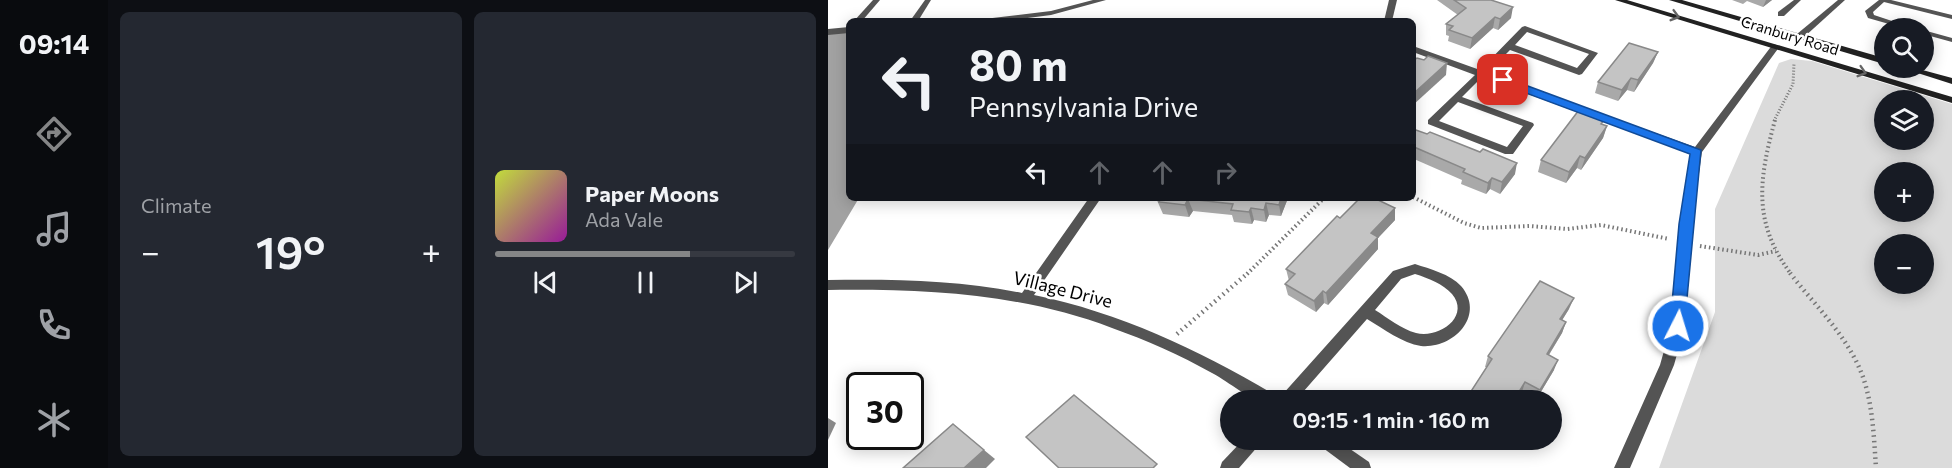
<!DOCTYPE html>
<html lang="en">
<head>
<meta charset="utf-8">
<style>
  body { margin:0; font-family:Commissioner,sans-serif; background:#242831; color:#f1f3f6; height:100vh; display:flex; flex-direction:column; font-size:22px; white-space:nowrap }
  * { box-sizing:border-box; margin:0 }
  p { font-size:20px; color:#9ea1a6 }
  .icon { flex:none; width:33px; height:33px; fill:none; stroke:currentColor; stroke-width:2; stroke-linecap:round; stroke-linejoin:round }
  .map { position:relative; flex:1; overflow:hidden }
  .drawer { display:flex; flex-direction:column; gap:12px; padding:12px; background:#0d0f14; width:720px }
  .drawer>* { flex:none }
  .hud { position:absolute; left:18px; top:18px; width:570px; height:183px; border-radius:9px; box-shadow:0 3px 15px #0003; background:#171b24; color:#f1f3f6; overflow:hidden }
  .tools { position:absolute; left:1046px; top:18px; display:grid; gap:12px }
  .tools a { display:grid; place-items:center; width:60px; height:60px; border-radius:50%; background:#171b24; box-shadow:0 3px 15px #0003; font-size:30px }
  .speed { position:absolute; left:18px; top:372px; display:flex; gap:12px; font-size:30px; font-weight:700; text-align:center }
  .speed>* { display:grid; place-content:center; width:78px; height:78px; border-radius:50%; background:#171b24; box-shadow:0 3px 15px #0003; line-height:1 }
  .speed .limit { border:3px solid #111; border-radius:9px; background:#fff; color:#111 }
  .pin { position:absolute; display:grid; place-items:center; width:51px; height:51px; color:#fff; margin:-26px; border-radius:12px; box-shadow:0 3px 9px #0006 }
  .me { position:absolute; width:66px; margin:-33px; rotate:5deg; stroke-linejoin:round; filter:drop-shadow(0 0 4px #0008) }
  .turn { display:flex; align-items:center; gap:21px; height:126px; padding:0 24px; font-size:27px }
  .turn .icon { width:78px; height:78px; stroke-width:2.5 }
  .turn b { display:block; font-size:42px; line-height:51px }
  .lanes { display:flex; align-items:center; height:57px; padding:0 24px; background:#0003; justify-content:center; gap:30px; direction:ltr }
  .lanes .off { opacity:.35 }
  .big { font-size:45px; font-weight:600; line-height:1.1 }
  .drawer .card { flex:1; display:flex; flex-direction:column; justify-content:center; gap:9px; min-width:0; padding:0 21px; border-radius:9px; background:#242831 }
  .song { display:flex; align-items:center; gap:18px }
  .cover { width:72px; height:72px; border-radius:9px; background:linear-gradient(135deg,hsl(70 70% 55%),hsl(300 70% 35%)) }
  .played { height:6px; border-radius:3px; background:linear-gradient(90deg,#858687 65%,#363941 65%) }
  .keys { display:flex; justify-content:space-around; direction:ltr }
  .heat { display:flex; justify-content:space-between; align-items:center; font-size:33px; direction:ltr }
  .drawer .tiles { flex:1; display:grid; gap:12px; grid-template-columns:repeat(2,1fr) }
  .trip { position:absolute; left:392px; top:390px; width:342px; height:60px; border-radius:30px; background:#171b24; box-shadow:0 3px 15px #0003; font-weight:600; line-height:60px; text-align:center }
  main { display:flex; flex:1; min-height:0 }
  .tabs { display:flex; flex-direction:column; width:108px; justify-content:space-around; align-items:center; background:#090b0e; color:#9ea1a6 }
  .tabs .icon { width:42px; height:42px }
  .tabs .selected { color:#858687 }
  .tabs b { font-size:27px; color:#f1f3f6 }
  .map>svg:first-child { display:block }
  .green { fill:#dbdbdb; fill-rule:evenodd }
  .water { fill:#a2a2a2 }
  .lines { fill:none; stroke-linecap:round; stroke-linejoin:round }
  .path-far2 { stroke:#767676; stroke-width:3; stroke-dasharray:1 2; stroke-linecap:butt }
  .path-far1 { stroke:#767676; stroke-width:4; stroke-dasharray:1.5 3; stroke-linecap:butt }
  .path { stroke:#767676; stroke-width:4.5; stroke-dasharray:1.5 4; stroke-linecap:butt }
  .service { fill:#545454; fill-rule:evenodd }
  .minor { fill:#545454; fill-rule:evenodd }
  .secondary { fill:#212121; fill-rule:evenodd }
  .wall { fill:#a9a9a9 }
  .shaded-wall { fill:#898989 }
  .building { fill:#c4c4c4; stroke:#898989; stroke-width:1.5 }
  .oneway { stroke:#646464 }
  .route { fill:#1a73e8; stroke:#114b97; stroke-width:1.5 }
  .labels { text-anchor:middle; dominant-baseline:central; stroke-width:5; stroke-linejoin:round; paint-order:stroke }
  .far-street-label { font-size:15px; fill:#000; stroke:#fff }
  .street-label { font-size:18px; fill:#000; stroke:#fff }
</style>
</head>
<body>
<main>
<nav class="tabs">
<b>09:14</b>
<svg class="icon selected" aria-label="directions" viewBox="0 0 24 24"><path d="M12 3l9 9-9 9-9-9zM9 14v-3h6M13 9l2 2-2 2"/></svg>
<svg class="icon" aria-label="music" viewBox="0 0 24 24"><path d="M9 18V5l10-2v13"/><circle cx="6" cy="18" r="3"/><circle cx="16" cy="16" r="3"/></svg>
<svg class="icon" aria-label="phone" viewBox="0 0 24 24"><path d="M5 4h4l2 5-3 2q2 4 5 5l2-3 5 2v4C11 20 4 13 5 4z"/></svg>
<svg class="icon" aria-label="climate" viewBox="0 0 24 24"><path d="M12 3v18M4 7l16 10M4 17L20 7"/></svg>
</nav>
<section class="drawer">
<div class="tiles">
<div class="card"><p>Climate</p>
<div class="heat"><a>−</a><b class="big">19°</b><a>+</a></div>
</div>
<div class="card">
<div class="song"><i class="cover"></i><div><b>Paper Moons</b><p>Ada Vale</p></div></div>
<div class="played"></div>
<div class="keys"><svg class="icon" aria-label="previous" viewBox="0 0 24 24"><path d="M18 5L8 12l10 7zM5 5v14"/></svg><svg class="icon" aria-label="pause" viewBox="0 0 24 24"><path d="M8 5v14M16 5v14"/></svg><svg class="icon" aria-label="next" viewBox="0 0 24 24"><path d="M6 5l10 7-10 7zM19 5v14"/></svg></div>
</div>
</div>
</section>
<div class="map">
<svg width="1124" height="468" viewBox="0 0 1124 468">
  <rect width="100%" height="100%" fill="#fff"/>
  <path class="green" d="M 963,59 L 984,61 L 1124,104 L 1124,468 L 831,468 L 887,312 L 887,209 L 951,63 ZM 1056,100 L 1095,100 L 1095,140 L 1056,140 ZM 1056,172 L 1095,172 L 1095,212 L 1056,212 ZM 1056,244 L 1095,244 L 1095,284 L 1056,284 Z"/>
  <path class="water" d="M 21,30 L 21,198 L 31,198 L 0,250 L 0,32 Z"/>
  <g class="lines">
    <path class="path-far2" d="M 946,121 L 965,84 L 966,63"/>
    <g class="path-far1">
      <path d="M 947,120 C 931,179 924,222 963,274"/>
      <path d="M 585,197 L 636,223 L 653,228 L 702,226 L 739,229 L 773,225 L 841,239"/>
      <path d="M 872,246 L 930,255 L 948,251"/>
      <path d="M 419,274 L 496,198"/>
    </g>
    <g class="path">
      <path d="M 962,273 C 988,307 1022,338 1036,380 C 1045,408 1046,439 1048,468"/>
      <path d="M 349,334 L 420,273"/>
    </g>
    <g class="service">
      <path d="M 45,0 L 52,0 L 34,21 L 26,21 Z"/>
      <path d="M 97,0 L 103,0 L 90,21 L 82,21 Z"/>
      <path d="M 966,0 L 973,0 L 956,16 L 950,16 L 950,12 Z"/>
      <path d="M 1010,0 L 1017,0 L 975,38 L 969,38 L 969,34 Z"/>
      <path d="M 1051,0 L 1063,0 L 1124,15 L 1124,19 L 1056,2 L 1045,12 L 1046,15 L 1085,28 L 1075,28 L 1040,18 L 1037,11 Z"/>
      <path d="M 1095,30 L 1124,38 L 1124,42 L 1095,34 Z"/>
    </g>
    <g class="minor">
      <path d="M 265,0 L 278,0 L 223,15 L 177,21 L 152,21 L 156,19 L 223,11 Z"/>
      <path d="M 561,0 L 569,0 L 564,21 L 556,21 Z"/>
      <path d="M 697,26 L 770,53 L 754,74 L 751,75 L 682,50 L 659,73 L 867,147 L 945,44 L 952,46 L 874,152 L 864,223 L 857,326 L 846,365 L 802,468 L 786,468 L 832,365 L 843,326 L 852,223 L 863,154 L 654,77 L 634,97 L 705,123 L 706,125 L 685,154 L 677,154 L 600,124 L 600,120 L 647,75 L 585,52 L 585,46 L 652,70 L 694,27 ZM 699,32 L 761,54 L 749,68 L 687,45 ZM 630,102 L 695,126 L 679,147 L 611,121 Z"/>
      <path d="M 21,27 L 21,33 L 0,35 L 0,29 Z"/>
      <path d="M 261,198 L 273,198 L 206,295 C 293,313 371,350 447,395 L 449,400 C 444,400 437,402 431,400 C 420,398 396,379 384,373 C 352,355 318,340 284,328 C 193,293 96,289 0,290 L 0,280 C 65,279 130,280 194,293 Z"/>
      <path d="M 587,264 C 602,269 622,274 633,286 C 658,315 626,349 593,346 C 574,343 556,329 539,319 L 468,400 L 452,400 L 454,395 L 565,271 ZM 587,274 C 600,278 615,284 624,294 C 643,317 610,339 588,333 C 573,329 560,318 547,310 L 573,279 Z"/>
      <path d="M 415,440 L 433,440 L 431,445 L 411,468 L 392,468 L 394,462 Z"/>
      <path d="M 489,440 L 509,440 L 541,462 L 543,468 L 522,468 L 491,445 Z"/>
    </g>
    <g class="secondary">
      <path d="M 787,0 L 799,0 L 1124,97 L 1124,103 Z"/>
      <path d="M 841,0 L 854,0 L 1056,58 L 1056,64 Z"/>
      <path d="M 1074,68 L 1087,68 L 1124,78 L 1124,84 Z"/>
    </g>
  </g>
  <g class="wall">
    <path d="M 609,0 L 663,0 L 683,18 L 670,30 L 665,28 L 642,49 L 620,41 L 621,36 L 618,35 L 618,24 L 630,15 Z"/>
    <path d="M 904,0 L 944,0 L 935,7 L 919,1 L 915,4 Z"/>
    <path d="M 830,52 L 825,63 L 806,92 L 799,90 L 790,101 L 767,93 L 770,82 Z"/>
    <path d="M 775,125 L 779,126 L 775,138 L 753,170 L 749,168 L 738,183 L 710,172 L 713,160 Z"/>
    <path d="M 585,129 L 599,134 L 687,174 L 672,194 L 662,189 L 658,194 L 633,184 L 634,180 L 586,159 L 585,160 Z"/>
    <path d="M 328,198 L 460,198 L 453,216 L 441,215 L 438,222 L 426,220 L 424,224 L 406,222 L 404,215 L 365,211 L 361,217 L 335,214 Z"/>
    <path d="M 567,208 L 567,220 L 550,238 L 550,249 L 500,305 L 496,303 L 488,312 L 460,295 L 457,284 L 461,281 L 458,269 L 512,218 Z"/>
    <path d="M 741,309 L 734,320 L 738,322 L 734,333 L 721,355 L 726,370 L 708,400 L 694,392 L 689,400 L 637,400 L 659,367 L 657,367 L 660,356 Z"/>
  </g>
  <g class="shaded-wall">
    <path d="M 938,0 L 944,0 L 935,7 Z"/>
    <path d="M 685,7 L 683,18 L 670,30 L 672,19 Z"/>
    <path d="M 667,17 L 665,28 L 642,49 L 644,38 Z"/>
    <path d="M 830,52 L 825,63 L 806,92 L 810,80 Z"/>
    <path d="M 619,63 L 618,75 L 585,105 L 585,94 Z"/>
    <path d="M 803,78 L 799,90 L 790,101 L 794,90 Z"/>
    <path d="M 779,126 L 775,138 L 753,170 L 757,158 Z"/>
    <path d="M 752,156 L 749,168 L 738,183 L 741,172 Z"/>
    <path d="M 689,163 L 687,174 L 672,194 L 674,182 Z"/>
    <path d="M 664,178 L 662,189 L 658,194 L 660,183 Z"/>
    <path d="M 453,198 L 460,198 L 453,216 L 451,205 Z"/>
    <path d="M 360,199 L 365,211 L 361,217 L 357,205 Z"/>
    <path d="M 438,203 L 441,215 L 438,222 L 436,210 Z"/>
    <path d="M 423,208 L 426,220 L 424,224 L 421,212 Z"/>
    <path d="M 567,208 L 567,220 L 550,238 L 550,249 L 500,305 L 498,293 L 543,233 Z"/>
    <path d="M 495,291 L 496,303 L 488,312 L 486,301 Z"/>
    <path d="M 746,298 L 741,309 L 728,330 L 732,319 Z"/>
    <path d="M 738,322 L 734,333 L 715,364 L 719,354 Z"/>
    <path d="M 730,360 L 726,370 L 708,400 L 712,390 Z"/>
    <path d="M 697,382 L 694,392 L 689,400 L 686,400 Z"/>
    <path d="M 0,418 L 8,423 L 0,440 Z"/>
    <path d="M 156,450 L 167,459 L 158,468 L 136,468 Z"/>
  </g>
  <g class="building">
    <path d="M 626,0 L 663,0 L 685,7 L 672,19 L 667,17 L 644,38 L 621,30 L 625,26 L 618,24 L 638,8 Z"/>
    <path d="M 801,43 L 830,52 L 810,80 L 803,78 L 794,90 L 770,82 Z"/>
    <path d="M 600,56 L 619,63 L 585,94 L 585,61 L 589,58 L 596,60 Z"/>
    <path d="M 751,110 L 777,119 L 773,124 L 779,126 L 757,158 L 752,156 L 741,172 L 713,160 Z"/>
    <path d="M 585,129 L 599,134 L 602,132 L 652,152 L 655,149 L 689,163 L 674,182 L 664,178 L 660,183 L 635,172 L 637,169 L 586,147 L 585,148 Z"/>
    <path d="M 333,198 L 453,198 L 451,205 L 438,203 L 436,210 L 423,208 L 421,212 L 403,210 L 405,204 L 360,199 L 357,205 L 331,202 Z"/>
    <path d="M 532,198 L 546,198 L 567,208 L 543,233 L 550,237 L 498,293 L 495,291 L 486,301 L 457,284 L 467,274 L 458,269 L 509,216 L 512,218 Z"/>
    <path d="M 712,281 L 746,298 L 732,319 L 738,322 L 719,354 L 730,360 L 712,390 L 697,382 L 686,400 L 641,400 L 638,399 L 664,359 L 660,356 Z"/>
    <path d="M 246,395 L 329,464 L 325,468 L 231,468 L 198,437 Z"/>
    <path d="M 125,424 L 156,450 L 136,468 L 75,468 Z"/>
  </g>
  <defs><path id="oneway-chevron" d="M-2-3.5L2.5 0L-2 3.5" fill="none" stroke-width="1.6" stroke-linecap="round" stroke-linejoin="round" transform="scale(1.5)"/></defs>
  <g class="oneway">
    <use href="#oneway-chevron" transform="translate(847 16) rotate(16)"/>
    <use href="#oneway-chevron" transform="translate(1034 72) rotate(17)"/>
  </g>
  <path class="route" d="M 671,78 L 678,78 L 873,150 L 856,330 L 845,330 L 842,326 L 851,224 L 862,154 L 671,83 Z"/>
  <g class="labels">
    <g class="far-street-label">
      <text transform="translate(962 35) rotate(17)">Cranbury Road</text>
    </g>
    <g class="street-label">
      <text transform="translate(235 289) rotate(14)">Village Drive</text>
    </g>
  </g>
</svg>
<div class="tools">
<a><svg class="icon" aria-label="search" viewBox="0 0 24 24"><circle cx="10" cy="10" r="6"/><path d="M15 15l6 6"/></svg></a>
<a><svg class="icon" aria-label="layers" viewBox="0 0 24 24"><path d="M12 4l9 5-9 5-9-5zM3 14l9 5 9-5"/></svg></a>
<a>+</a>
<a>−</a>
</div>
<div class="speed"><div class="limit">30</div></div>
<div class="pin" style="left:675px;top:80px;background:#d93025"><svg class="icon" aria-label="arrive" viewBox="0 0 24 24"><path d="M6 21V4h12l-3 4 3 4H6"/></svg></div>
<svg class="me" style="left:850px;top:326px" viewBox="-20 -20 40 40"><circle r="17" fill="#1a73e8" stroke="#fff" stroke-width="3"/><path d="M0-11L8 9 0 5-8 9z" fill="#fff"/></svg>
<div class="trip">09:15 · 1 min · 160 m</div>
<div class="hud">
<div class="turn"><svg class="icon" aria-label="left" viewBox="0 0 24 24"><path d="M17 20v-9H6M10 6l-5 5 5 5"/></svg><div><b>80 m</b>Pennsylvania Drive</div></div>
<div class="lanes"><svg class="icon" aria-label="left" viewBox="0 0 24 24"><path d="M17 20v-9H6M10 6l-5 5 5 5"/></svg><svg class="icon off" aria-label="ahead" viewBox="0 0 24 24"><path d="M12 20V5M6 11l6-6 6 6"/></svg><svg class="icon off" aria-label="ahead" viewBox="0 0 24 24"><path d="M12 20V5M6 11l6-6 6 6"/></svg><svg class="icon off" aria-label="right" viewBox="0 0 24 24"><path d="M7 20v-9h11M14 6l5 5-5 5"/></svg></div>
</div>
</div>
</main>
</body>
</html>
